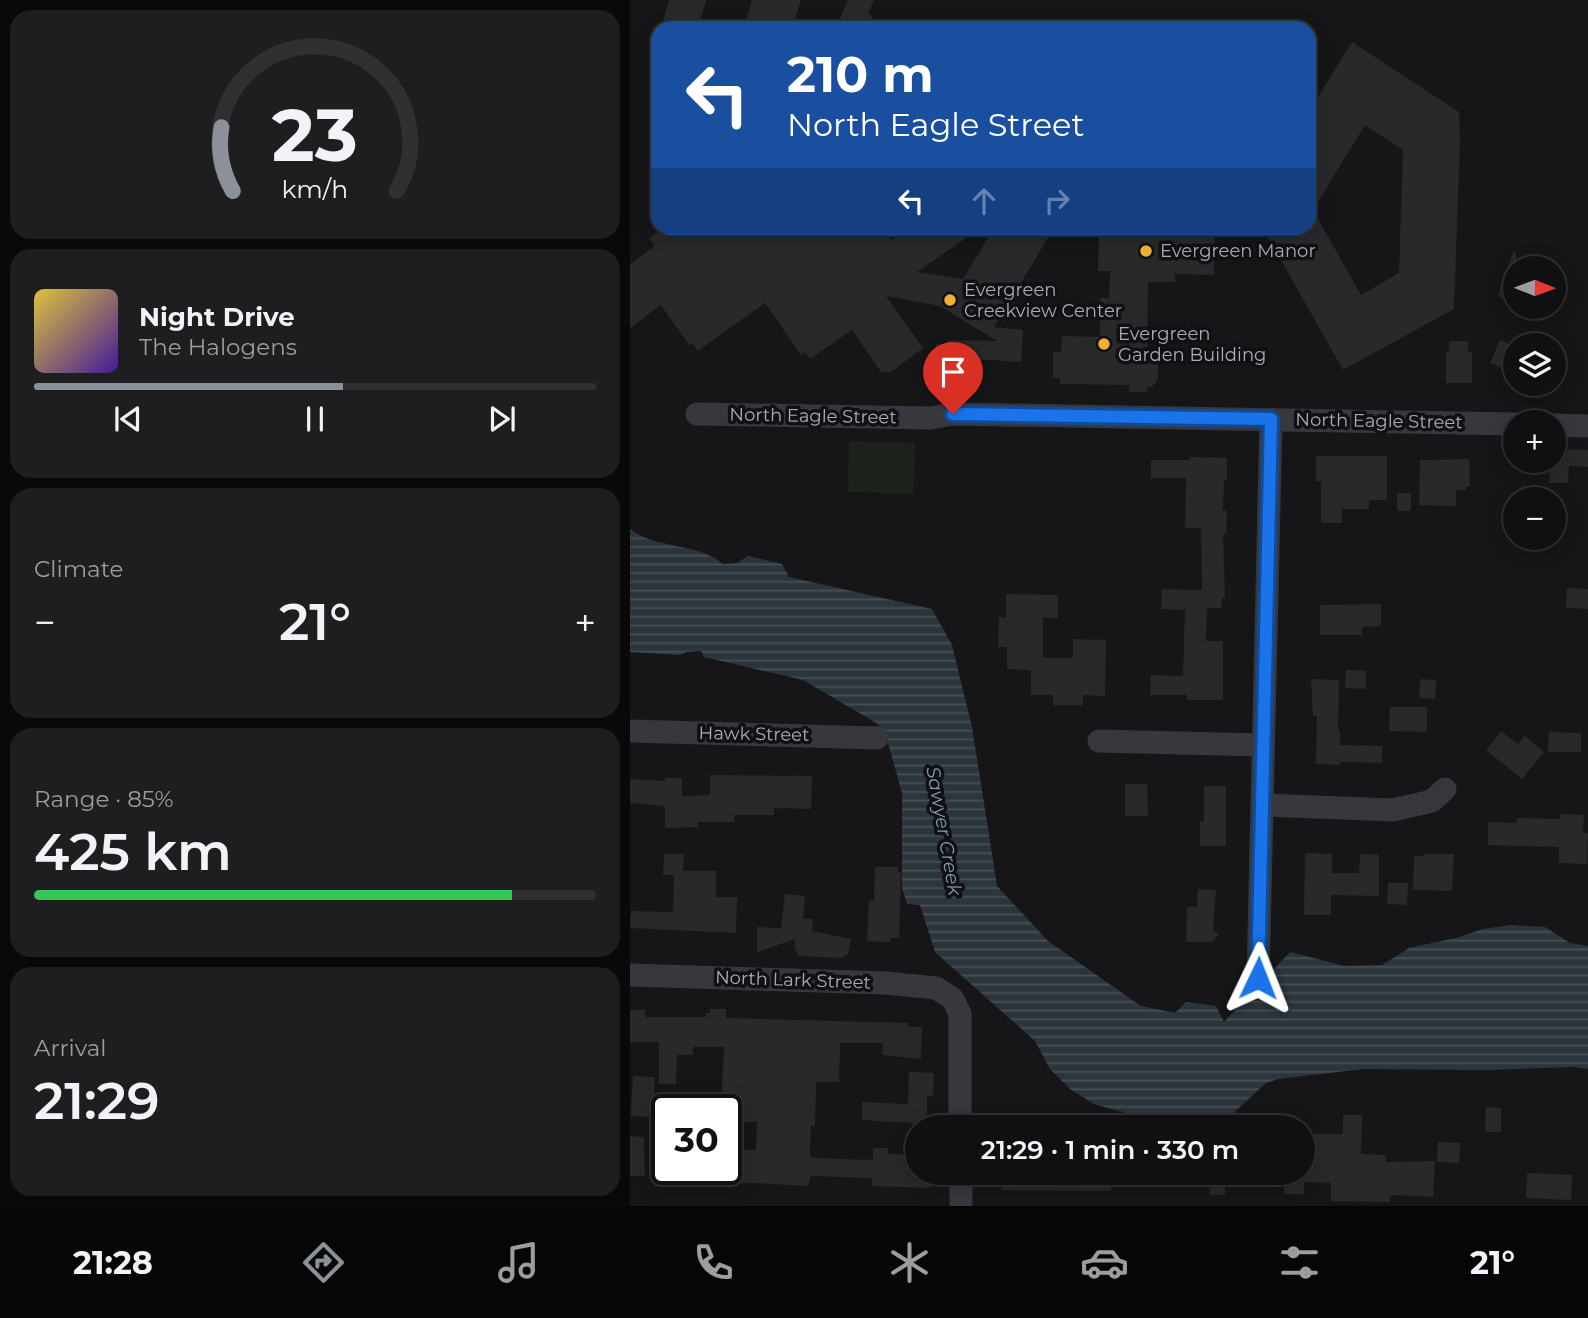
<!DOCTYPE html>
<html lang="en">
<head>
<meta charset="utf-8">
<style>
  body { margin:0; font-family:Montserrat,sans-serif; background:#1e1e20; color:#f1f3f6; height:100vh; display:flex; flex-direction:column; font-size:26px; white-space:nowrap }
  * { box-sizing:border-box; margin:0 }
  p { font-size:23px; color:#9c9d9f }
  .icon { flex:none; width:38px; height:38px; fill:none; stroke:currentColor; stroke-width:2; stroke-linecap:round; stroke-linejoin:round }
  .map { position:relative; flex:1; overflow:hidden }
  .details { display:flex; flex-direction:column; gap:10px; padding:10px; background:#09090a; width:630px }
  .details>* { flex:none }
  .banner { position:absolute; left:21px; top:21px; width:665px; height:214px; border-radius:21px; box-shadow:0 4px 18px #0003,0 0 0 2px #303032; background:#1a4fa0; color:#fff; overflow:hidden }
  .needle { width:46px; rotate:91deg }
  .fabs { position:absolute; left:873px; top:256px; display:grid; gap:14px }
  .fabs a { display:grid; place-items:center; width:63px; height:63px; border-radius:50%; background:#101012; box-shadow:0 4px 18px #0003,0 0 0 2px #303032; font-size:35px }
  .speed { position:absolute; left:21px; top:1094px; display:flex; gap:14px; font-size:35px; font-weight:700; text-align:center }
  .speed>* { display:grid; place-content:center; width:91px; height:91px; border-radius:50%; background:#101012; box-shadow:0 4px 18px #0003,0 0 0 2px #303032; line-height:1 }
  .speed .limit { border:4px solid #111; border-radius:10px; background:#fff; color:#111 }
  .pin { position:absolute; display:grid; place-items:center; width:60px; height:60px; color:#fff; margin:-72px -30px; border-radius:50% 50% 50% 0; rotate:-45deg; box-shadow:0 0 7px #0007 }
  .pin .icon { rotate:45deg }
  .me { position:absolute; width:77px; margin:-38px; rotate:2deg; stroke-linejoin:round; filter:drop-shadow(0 0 5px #0008) }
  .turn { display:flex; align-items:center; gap:24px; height:147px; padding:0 21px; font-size:32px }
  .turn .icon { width:91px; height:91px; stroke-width:2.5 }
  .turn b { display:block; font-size:49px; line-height:60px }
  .lanes { display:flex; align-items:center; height:66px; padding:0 21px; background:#0003; justify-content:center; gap:35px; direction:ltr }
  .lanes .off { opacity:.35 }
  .big { font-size:52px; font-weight:600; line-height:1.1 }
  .details .widget { flex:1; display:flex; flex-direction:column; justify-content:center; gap:10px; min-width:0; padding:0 24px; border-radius:21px; background:#1e1e20 }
  .details .dial { align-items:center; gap:0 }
  .dial svg { height:182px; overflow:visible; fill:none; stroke:#303032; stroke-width:7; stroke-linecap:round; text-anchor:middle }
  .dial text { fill:#f1f3f6; stroke:none }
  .song { display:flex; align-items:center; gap:21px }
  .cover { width:84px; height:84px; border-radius:10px; background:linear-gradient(135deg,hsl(50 70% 55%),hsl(260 70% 35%)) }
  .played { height:7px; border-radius:4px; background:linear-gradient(90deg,#8c9099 55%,#303032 55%) }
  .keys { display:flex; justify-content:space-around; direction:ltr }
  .heat { display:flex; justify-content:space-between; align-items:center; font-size:38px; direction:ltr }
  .charge { height:10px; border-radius:5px; background:linear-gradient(90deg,#34c759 85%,#303032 0) }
  .trip { position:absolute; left:275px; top:1115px; width:410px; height:70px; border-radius:35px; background:#101012; box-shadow:0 4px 18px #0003,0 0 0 2px #303032; font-weight:600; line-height:70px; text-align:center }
  .dock { display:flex; height:112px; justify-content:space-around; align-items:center; background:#060607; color:#9c9d9f }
  .dock .icon { width:49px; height:49px }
  .dock .active { color:#8c9099 }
  .dock b { font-size:32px; color:#f1f3f6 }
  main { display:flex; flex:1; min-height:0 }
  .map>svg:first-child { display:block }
  .green { fill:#1c231d }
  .water { fill:url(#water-rules) }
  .building { fill:#29292c; fill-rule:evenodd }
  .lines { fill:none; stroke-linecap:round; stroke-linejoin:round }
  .minor { stroke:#37383d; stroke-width:23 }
  .route-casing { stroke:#114b97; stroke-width:18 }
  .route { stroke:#1a73e8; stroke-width:12 }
  .poi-dot { fill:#f2b134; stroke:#111113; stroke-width:2.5 }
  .labels { text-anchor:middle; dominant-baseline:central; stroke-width:7; stroke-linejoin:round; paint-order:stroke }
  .poi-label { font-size:18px; fill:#a8adb8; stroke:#111113; text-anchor:start }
  .street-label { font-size:18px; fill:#a8adb8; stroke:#111113 }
  .water-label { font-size:19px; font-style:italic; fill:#7f9bb3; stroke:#111113 }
</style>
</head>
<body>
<main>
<section class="details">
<div class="widget dial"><svg viewBox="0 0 100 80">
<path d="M14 69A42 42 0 1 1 86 69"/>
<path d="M14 69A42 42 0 0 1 9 41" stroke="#8c9099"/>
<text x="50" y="56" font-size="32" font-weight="700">23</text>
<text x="50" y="72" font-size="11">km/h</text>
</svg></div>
<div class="widget">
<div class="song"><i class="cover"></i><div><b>Night Drive</b><p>The Halogens</p></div></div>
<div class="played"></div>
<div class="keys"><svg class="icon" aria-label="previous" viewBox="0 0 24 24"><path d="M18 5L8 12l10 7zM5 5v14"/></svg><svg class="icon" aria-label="pause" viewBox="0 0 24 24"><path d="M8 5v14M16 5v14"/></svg><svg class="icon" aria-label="next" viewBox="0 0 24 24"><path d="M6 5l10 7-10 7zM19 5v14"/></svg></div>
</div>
<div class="widget"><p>Climate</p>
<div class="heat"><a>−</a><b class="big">21°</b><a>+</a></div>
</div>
<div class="widget"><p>Range · 85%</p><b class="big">425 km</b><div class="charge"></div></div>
<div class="widget"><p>Arrival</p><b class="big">21:29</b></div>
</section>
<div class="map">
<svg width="958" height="1206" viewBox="0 0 958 1206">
  <defs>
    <pattern id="water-rules" width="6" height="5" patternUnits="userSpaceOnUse" patternTransform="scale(1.75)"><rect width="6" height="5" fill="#2c353c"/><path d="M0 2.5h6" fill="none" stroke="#485056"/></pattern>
  </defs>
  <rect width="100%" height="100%" fill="#161618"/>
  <path class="green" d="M 219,441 L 285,443 L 283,494 L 218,492 Z"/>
  <path class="water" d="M 0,529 C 27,550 67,542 93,564 L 107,563 L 118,556 L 152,564 L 159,577 L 302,609 L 322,645 L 342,727 L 367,886 L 418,941 L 511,1006 L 545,1013 L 556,1002 L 586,1006 L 594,1022 L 660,952 L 715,966 L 752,965 L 779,948 L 826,938 L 853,929 L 881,925 L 915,927 L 940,943 L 958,946 L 958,1069 L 943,1067 L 859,1070 L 733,1069 L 648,1079 L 636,1083 L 600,1116 L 520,1120 L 464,1104 L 440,1089 L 420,1069 L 405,1041 L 305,952 L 290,905 L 277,904 L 272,888 L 272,793 L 258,743 L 248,724 L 173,680 L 74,657 L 71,651 L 57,652 L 50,655 L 0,652 Z"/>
  <g class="building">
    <path d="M 39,0 L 76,0 L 68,28 L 31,28 Z"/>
    <path d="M 122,0 L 171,0 L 162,28 L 114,28 Z"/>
    <path d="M 218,0 L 244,0 L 238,14 L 243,16 L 237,28 L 218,28 L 208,23 Z"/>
    <path d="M 722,42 L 829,112 L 830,141 L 824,309 L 713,370 L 633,228 L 679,228 L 679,116 L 685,106 L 683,105 ZM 735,125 L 773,150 L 769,273 L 731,295 L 683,210 Z"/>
    <path d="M 33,228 L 252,228 L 261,240 L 278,228 L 328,228 L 336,238 L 287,272 L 333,279 L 364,228 L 424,228 L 364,327 L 393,330 L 391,362 L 344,359 L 344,375 L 307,375 L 308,367 L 305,367 L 306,344 L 318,345 L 318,340 L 367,341 L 310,306 L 256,296 L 293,348 L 261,372 L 251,372 L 222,330 L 180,359 L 175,352 L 171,355 L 135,303 L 68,351 L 62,343 L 59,345 L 31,305 L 0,328 L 0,264 L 25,246 L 19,238 Z"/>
    <path d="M 469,228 L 585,228 L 584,275 L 545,274 L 545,282 L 518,282 L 517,355 L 528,355 L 528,379 L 526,379 L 526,384 L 523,384 L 523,387 L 517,387 L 517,392 L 499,392 L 499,385 L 430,384 L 430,378 L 423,378 L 423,352 L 431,352 L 432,336 L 470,337 L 470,298 L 479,298 L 480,271 L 468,271 Z"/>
    <path d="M 883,252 L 886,252 L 886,302 L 868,296 Z"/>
    <path d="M 870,340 L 886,347 L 886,374 L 860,363 Z"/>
    <path d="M 819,341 L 838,341 L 838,352 L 842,351 L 842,383 L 816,383 L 816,352 L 819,351 Z"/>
    <path d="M 924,449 L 958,450 L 958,467 L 939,466 L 938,483 L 919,483 L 921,460 L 924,460 Z"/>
    <path d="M 686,456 L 757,456 L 757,500 L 739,500 L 739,509 L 712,509 L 712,523 L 691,523 L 691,481 L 686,481 Z"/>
    <path d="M 560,457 L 597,458 L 597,480 L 594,480 L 593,511 L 597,511 L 596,534 L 593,534 L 595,598 L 592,598 L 591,608 L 577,608 L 576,641 L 593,641 L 593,700 L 557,700 L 557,695 L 520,695 L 521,675 L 553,676 L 555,610 L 531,609 L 532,589 L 572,590 L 571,528 L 555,528 L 556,478 L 521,478 L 521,460 L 560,460 Z"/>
    <path d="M 839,459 L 840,486 L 836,487 L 836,490 L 826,490 L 826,506 L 789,505 L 790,460 Z"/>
    <rect x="767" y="493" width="14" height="18"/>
    <path d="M 937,588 L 958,589 L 958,609 L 936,608 Z"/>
    <path d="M 376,594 L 428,595 L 428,618 L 413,618 L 413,658 L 443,658 L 443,639 L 476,640 L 475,696 L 453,695 L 453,705 L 423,705 L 423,695 L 401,695 L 401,670 L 377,669 L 377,647 L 368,647 L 369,617 L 376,618 Z"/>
    <path d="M 751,604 L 751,626 L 732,627 L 732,635 L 690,635 L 690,605 Z"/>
    <path d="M 716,670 L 736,671 L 736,689 L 715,688 Z"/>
    <path d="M 681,679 L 709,680 L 708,730 L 710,730 L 710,745 L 752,746 L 752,763 L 710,762 L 710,765 L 686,764 L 687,716 L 683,716 Z"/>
    <path d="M 790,679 L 806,680 L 805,699 L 789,698 Z"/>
    <path d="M 760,707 L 797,707 L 797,732 L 759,731 Z"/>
    <path d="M 871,731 L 888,744 L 895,736 L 914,752 L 892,779 L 856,750 Z"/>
    <path d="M 919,732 L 951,733 L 951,752 L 918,752 Z"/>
    <path d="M 80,775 L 182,776 L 181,809 L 144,808 L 144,815 L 104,815 L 104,822 L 68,822 L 68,827 L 35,828 L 35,806 L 0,803 L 0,779 L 35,781 L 35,778 L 52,778 L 52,796 L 80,795 Z"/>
    <path d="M 495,784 L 517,784 L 518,816 L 495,816 Z"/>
    <path d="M 574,786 L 596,786 L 596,846 L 570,846 L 570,821 L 574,821 Z"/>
    <path d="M 930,814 L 954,815 L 953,833 L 958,833 L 957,864 L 929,863 L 929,847 L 858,845 L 858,822 L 887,823 L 887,818 L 930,819 Z"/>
    <path d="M 675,853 L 702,854 L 702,873 L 729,873 L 730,854 L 749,855 L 749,896 L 701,895 L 701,915 L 674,915 Z"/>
    <path d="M 34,854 L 54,854 L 53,871 L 86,871 L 86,897 L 107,897 L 106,933 L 0,928 L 1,911 L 43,912 L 44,875 L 33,875 Z"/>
    <path d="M 793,854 L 824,854 L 822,891 L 783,890 L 784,856 L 793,856 Z"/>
    <path d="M 245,867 L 268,867 L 268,872 L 271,872 L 269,938 L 260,938 L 260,942 L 237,941 L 239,900 L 244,901 Z"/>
    <path d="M 758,883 L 778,883 L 777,905 L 757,904 Z"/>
    <path d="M 568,889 L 586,890 L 583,930 L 589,935 L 582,942 L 556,942 L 557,907 L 567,907 Z"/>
    <path d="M 155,894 L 175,896 L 173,919 L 183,919 L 182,931 L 221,939 L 218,955 L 215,955 L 214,958 L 167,956 L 168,951 L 165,951 L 165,939 L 127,952 L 127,927 L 151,928 Z"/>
    <path d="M 80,1009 L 96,1009 L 96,1018 L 278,1023 L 278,1027 L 292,1027 L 291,1059 L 252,1055 L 253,1043 L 210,1043 L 209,1082 L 186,1082 L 185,1126 L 181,1126 L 180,1155 L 181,1158 L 243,1160 L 243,1148 L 258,1148 L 258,1154 L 287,1155 L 287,1172 L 300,1172 L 300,1188 L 242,1186 L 242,1178 L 181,1176 L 178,1186 L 124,1183 L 42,1184 L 42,1169 L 96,1169 L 96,1150 L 126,1150 L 127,1122 L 96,1122 L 96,1110 L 91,1110 L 94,1047 L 63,1047 L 63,1055 L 47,1055 L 46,1084 L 29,1084 L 29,1042 L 0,1042 L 0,1010 L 15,1010 L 15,1017 L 76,1017 L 76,1013 L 80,1013 Z"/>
    <path d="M 279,1072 L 304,1073 L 303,1096 L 297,1096 L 297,1124 L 232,1120 L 232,1102 L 278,1104 Z"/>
    <path d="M 3,1076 L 25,1077 L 23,1117 L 1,1116 Z"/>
    <path d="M 856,1107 L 871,1108 L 871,1132 L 855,1132 Z"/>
    <path d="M 713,1115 L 732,1115 L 731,1154 L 756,1155 L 756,1162 L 805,1161 L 803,1197 L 763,1195 L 760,1197 L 760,1202 L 701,1201 L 701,1183 L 674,1182 L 674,1194 L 654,1194 L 655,1172 L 672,1172 L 674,1134 L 713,1134 Z"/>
    <path d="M 0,1136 L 14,1137 L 15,1176 L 0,1176 Z"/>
    <path d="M 808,1142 L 830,1143 L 829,1163 L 807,1162 Z"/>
    <path d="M 371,1172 L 483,1172 L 482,1187 L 480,1191 L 371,1190 Z"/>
    <path d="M 578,1172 L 596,1172 L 595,1195 L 580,1195 Z"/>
    <path d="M 897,1173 L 942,1175 L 941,1200 L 896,1198 Z"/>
  </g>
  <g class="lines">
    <g class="minor">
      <path d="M 67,414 L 300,418 L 323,414 L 886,424"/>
      <path d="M 924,425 L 958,426"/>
      <path d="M 0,731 L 247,738"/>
      <path d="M 469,741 L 632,745"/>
      <path d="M 632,805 L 763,810 L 802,801 L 815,789"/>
      <path d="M 0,975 L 256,983 L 306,988 L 323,999 L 330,1014 L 330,1127"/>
      <path d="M 628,978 L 641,419"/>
      <path d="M 331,1172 L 331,1206"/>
    </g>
  </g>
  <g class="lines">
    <g class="route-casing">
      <path id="route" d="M 323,414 L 641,419 L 628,978"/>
    </g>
    <use href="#route" class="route"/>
  </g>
  <g class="poi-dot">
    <circle cx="516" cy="251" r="7"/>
    <circle cx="320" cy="300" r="7"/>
    <circle cx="474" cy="344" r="7"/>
  </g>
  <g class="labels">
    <g class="poi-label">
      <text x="530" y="251">Evergreen Manor</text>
      <text x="334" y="290">Evergreen<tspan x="334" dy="21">Creekview Center</tspan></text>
      <text x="488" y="334">Evergreen<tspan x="488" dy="21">Garden Building</tspan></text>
    </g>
    <g class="street-label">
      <text transform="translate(183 416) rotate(1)">North Eagle Street</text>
      <text transform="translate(749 421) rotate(1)">North Eagle Street</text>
      <text transform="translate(124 734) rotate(1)">Hawk Street</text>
      <text transform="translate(163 980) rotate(2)">North Lark Street</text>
    </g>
    <g class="water-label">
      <text transform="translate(314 831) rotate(80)">Sawyer Creek</text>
    </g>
  </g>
</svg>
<div class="fabs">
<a><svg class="needle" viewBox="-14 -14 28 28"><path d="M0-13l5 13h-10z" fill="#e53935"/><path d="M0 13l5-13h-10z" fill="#9c9d9f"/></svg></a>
<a><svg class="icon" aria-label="layers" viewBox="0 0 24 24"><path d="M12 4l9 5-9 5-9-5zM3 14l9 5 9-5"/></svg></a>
<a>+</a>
<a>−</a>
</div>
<div class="speed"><div class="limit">30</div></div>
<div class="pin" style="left:323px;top:414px;background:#d93025"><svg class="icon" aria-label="arrive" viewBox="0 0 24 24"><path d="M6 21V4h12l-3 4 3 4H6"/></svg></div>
<svg class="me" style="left:628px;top:978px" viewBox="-20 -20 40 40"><path d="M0-17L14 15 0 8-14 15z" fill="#1a73e8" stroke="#fff" stroke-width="4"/></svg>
<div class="trip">21:29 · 1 min · 330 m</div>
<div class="banner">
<div class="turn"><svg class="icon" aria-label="left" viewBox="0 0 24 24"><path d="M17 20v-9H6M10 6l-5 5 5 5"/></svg><div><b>210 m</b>North Eagle Street</div></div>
<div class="lanes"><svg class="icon" aria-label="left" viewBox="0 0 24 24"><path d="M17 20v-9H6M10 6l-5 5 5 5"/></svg><svg class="icon off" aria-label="ahead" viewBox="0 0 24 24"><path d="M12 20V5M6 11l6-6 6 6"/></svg><svg class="icon off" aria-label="right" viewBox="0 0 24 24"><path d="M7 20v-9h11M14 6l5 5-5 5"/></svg></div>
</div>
</div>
</main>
<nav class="dock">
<b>21:28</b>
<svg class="icon active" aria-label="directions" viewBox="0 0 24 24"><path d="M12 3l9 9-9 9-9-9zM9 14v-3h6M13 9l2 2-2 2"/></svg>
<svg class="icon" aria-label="music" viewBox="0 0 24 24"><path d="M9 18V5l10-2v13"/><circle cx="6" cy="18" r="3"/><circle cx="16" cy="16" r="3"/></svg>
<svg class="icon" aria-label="phone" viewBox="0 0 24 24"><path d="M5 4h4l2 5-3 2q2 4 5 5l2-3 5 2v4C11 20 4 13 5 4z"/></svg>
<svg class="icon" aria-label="climate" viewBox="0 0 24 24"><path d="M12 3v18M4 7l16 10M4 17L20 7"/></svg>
<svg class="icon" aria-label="car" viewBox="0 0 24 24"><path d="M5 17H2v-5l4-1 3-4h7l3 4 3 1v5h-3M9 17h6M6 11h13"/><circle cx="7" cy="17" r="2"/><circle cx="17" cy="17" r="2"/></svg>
<svg class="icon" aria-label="filters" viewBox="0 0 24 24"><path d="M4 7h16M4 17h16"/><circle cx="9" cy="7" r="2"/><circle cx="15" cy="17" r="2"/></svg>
<b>21°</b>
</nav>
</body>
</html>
